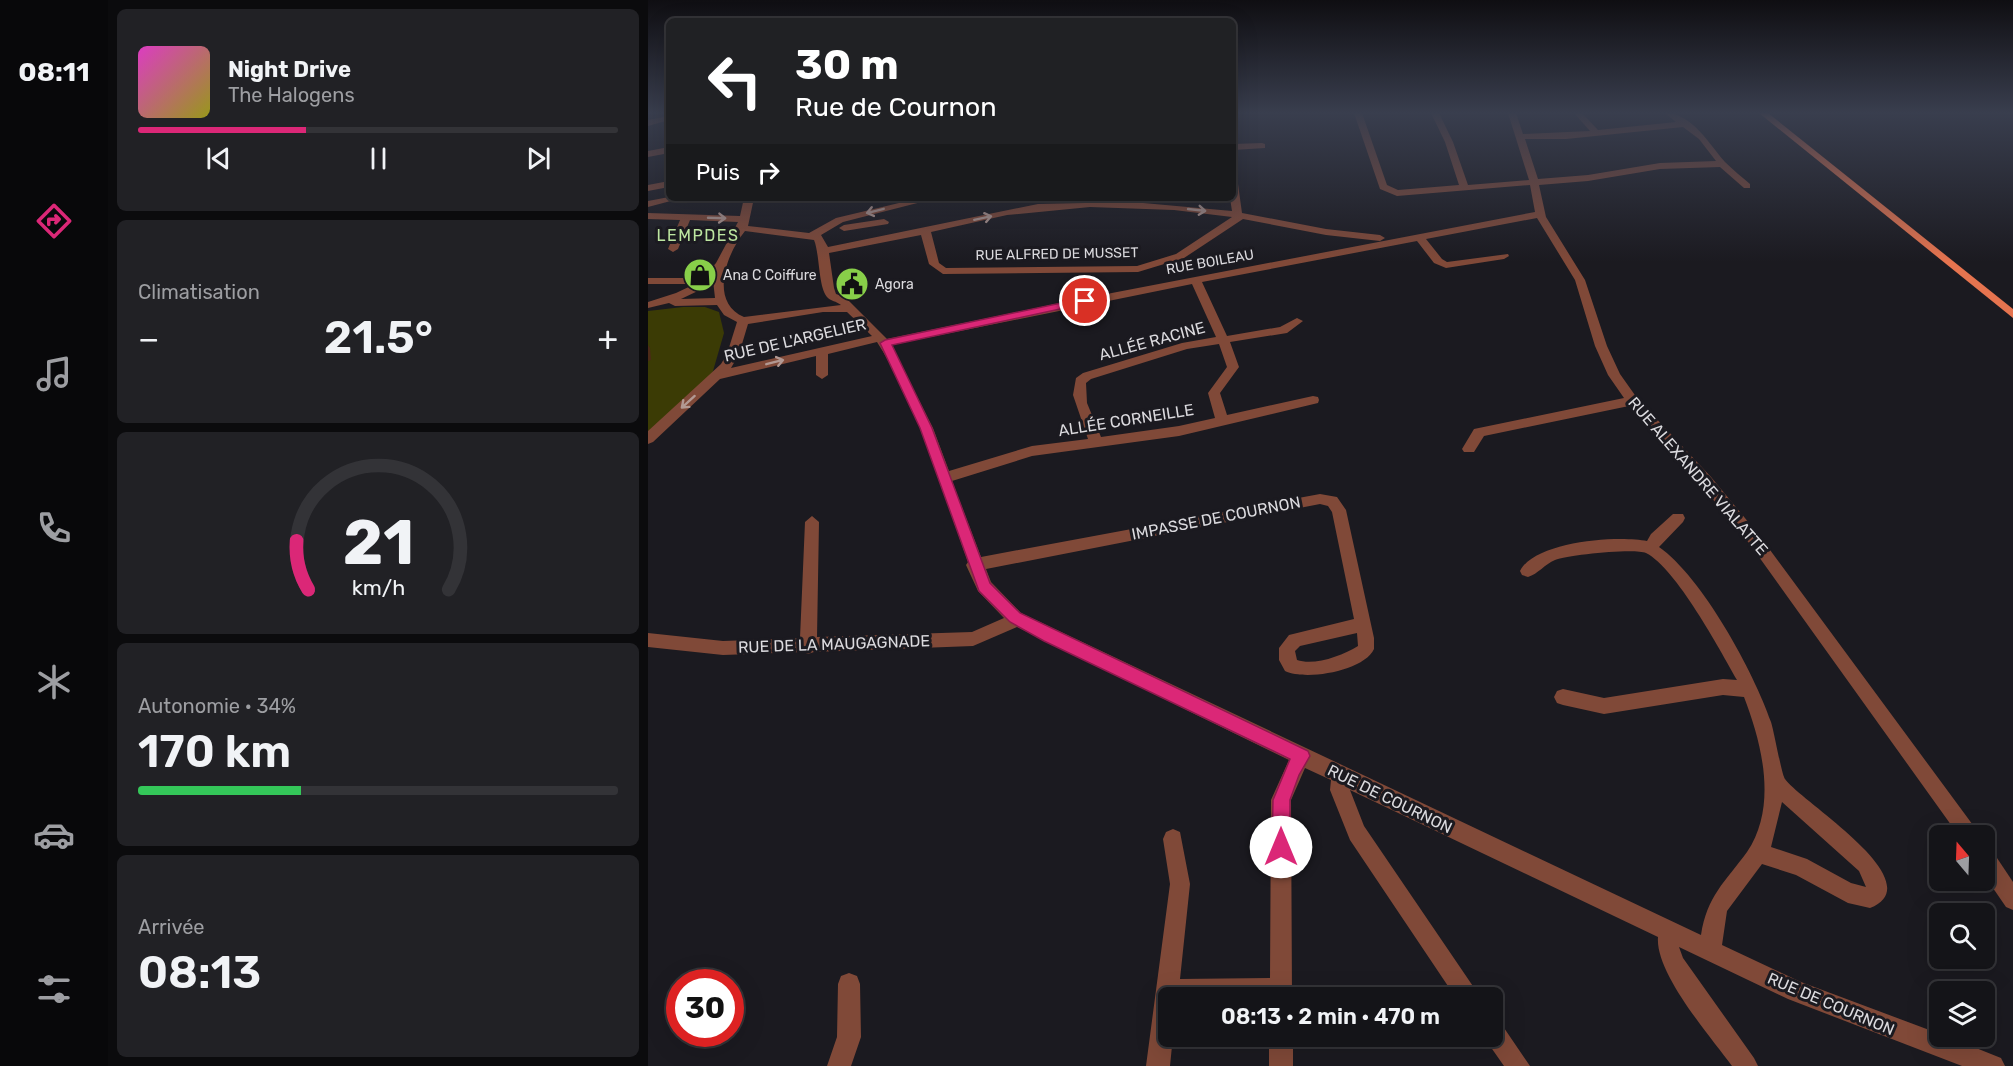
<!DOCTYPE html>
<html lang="fr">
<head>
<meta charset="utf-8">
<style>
  body { margin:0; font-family:Rubik,sans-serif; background:#212125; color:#f1f3f6; height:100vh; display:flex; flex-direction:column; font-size:22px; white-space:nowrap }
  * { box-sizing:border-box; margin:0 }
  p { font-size:20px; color:#9d9ea2 }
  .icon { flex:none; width:33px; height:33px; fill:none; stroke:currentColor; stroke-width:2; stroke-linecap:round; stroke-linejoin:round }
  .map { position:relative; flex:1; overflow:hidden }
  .panel { display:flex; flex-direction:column; gap:9px; padding:9px; background:#0b0b0d; width:540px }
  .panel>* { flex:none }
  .hud { position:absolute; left:18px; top:18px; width:570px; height:183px; border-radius:9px; box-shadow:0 6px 24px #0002,0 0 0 2px #333337; background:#202124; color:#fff; overflow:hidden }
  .needle { width:39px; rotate:341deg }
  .buttons { position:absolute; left:1281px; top:825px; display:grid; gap:12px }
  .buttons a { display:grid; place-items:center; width:66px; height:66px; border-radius:9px; background:#141418; box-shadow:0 6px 24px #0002,0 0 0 2px #333337; font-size:30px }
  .speed { position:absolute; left:18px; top:969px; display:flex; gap:12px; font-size:30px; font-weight:700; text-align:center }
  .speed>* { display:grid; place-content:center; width:78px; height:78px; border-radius:50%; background:#141418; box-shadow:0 6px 24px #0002,0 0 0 2px #333337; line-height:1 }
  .speed .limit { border:9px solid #d22; background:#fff; color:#111 }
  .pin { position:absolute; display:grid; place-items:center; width:51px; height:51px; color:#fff; margin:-26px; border:3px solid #fff; border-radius:50%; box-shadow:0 2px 6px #0007 }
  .me { position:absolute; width:66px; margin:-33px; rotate:0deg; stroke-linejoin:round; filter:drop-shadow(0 0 4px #0008) }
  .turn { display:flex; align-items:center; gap:21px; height:126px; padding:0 30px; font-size:27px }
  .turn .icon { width:78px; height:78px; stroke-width:2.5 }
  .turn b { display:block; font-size:42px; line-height:51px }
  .then { display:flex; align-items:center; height:57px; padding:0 30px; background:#0003; gap:12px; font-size:22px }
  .big { font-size:45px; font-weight:600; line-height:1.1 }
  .panel .widget { flex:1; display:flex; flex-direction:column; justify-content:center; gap:9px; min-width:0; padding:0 21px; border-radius:9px; background:#212125 }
  .panel .dial { align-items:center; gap:0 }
  .dial svg { height:156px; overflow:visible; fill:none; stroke:#333337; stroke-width:7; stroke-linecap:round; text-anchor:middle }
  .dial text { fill:#f1f3f6; stroke:none }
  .song { display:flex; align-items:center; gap:18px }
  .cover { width:72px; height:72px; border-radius:9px; background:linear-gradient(135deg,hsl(310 70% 55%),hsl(60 70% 35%)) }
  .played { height:6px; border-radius:3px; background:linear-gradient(90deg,#db2777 35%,#333337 35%) }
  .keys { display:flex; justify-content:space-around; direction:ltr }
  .heat { display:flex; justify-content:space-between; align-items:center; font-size:33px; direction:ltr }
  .charge { height:9px; border-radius:4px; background:linear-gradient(90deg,#34c759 34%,#333337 0) }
  .trip { position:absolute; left:510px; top:987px; width:345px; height:60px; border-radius:9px; background:#141418; box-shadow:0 6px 24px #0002,0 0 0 2px #333337; font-weight:600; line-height:60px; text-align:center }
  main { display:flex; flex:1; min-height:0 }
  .tab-bar { display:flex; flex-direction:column; width:108px; justify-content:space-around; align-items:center; background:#08080a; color:#9d9ea2 }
  .tab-bar .icon { width:42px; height:42px }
  .tab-bar .current { color:#db2777 }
  .tab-bar b { font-size:27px; color:#f1f3f6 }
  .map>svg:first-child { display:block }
  .green { fill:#3b3b05 }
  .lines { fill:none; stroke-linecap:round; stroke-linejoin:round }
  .minor { fill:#804938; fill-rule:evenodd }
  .major { fill:#e6744f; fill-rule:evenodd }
  .shaded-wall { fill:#4d2a18 }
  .oneway { stroke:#b29993 }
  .route { fill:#db2777; stroke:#8e194d; stroke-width:1.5 }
  .labels { text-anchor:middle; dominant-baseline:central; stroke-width:6; stroke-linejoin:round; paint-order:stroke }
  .far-street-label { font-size:14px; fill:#dbdade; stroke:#1b1a20 }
  .far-poi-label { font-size:14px; fill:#dbdade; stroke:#1b1a20; text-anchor:start }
  .far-quarter-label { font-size:16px; letter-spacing:1.5px; fill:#bde6a1; stroke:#1b1a20 }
  .street-label { font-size:16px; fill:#dbdade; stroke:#1b1a20 }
</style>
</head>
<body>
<main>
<nav class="tab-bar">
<b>08:11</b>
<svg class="icon current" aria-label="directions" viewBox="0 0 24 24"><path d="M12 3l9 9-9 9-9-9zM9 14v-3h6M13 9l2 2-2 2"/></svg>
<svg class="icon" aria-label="music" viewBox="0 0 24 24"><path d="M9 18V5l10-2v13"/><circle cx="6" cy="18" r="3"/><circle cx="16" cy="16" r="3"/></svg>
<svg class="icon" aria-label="phone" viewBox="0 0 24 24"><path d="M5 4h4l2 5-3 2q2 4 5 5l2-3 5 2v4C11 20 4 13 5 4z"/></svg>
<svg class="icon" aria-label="climate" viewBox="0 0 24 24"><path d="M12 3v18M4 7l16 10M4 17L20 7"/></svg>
<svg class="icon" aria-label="car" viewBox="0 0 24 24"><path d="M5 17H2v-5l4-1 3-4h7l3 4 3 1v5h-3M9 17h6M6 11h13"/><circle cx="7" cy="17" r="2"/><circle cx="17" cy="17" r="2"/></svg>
<svg class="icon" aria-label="filters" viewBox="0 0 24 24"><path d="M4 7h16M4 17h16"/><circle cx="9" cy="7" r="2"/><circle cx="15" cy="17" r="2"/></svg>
</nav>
<section class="panel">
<div class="widget">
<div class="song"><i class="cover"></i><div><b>Night Drive</b><p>The Halogens</p></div></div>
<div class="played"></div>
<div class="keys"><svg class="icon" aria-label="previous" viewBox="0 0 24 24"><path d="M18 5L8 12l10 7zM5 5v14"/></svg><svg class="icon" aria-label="pause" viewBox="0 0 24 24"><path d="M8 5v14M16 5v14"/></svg><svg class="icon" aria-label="next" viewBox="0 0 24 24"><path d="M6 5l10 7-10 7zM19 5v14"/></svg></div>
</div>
<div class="widget"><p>Climatisation</p>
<div class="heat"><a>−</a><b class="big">21.5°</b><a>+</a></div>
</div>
<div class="widget dial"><svg viewBox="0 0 100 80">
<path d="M14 69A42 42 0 1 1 86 69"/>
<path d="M14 69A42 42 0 0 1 8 44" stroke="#db2777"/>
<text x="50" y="56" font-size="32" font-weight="700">21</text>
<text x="50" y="72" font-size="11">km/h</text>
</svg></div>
<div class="widget"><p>Autonomie · 34%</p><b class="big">170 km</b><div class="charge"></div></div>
<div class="widget"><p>Arrivée</p><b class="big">08:13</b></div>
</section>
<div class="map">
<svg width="1365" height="1066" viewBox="0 0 1365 1066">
  <rect width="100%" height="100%" fill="#1b1a20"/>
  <path class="green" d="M 35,307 L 57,307 L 71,312 L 76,333 L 63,378 L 0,432 L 0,311 Z"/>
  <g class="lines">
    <g class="minor">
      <path d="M 706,113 L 714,113 L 739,185 L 750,190 L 811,185 L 797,142 L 783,113 L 791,113 L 805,142 L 820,185 L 881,180 L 860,113 L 868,113 L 875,134 L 942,131 L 926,113 L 934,113 L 950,130 L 1028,122 L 1017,113 C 1044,113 1061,144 1077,162 C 1085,170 1094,177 1102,184 L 1102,188 L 1096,188 L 1072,167 L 1012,169 L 940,181 L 891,185 L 898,217 L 937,280 L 959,346 L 972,374 L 989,398 L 1063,477 L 1111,535 L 1333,836 L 1311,836 L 1101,543 L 1053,485 L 981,406 L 836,436 L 826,452 L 816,452 L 814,449 L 826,429 L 976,398 L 960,375 L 947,346 L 927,280 L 889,218 L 778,239 L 794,259 L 799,262 L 860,254 L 861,256 L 856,259 L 798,268 L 786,263 L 769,241 L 554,282 L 579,336 L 632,327 L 649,318 L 655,321 L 639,333 L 582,342 L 591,367 L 572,393 L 579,415 L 665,396 L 670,397 L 671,400 L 670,403 L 531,436 L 384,456 L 304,481 L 333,557 L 672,494 L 689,497 L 698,510 L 726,638 L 726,649 C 716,671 658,681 637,671 L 631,660 L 631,648 L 641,635 L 706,619 L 684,512 L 680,506 L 672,504 L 338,569 L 343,582 L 373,613 L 1053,935 C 1059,896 1077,882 1099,852 C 1130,806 1114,744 1096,697 L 1075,695 L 956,714 L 915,705 L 909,703 L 906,697 L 909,691 L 915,689 L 956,698 L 1075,679 L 1089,680 C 1072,650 1028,568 998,553 C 986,548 920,555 907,560 C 897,564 890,574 880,577 L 874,575 L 872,571 C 887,541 970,535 999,541 L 1003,534 L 1025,514 L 1035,514 L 1037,518 L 1035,522 L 1011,547 C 1054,577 1106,672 1123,722 C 1126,731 1134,776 1137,779 C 1152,801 1286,882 1222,908 L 1200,903 L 1148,875 L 1114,864 L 1079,911 L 1074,945 L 1153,982 L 1292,1034 L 1292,1036 L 1298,1036 L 1353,1058 L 1357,1066 L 1314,1066 L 1140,999 L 1031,947 L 1035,958 L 1106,1058 L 1110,1066 L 1084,1066 C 1062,1036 1007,973 1010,937 L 702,790 L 716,826 L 833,998 L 808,998 L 702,840 L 682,790 L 683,780 L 657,768 L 643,800 L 644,998 L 520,998 L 520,1036 L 525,1036 L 522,1066 L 498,1066 L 522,884 L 515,839 L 518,832 L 525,829 L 532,832 L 542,884 L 532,979 L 622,978 L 623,800 L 641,760 L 369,627 L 325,646 L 166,652 L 160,654 L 155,652 L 75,655 L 0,647 L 0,633 L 75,641 L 152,638 L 157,522 L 164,516 L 171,522 L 169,637 L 324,632 L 356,618 L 330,591 L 318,565 L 320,562 C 294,490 271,407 229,342 L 180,354 L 180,375 L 174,379 L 168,375 L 168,356 L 72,379 L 5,442 L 0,444 L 0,431 L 73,364 L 79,354 L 89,322 L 76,315 L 69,305 L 27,306 L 21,303 L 0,308 L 0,302 L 28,293 L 47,284 L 0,284 L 0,278 L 55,278 L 68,263 L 90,222 L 42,220 L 30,249 L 25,252 L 20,249 L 32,220 L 0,219 L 0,213 L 92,216 L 96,198 L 106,198 L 100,226 L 161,233 L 188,218 L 272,198 L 289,198 L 195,222 L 173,235 L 180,247 L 390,204 L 484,202 L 584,211 L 582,198 L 585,198 L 585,181 L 590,184 L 594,213 L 678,229 L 732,235 L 737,238 L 732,241 L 678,235 L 595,219 L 536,258 L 490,272 L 295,274 L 281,264 L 273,235 L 181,253 L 186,288 L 188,294 L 197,297 L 239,339 L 417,302 L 887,212 L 882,185 L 749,196 L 732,189 ZM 1035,127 L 1051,139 L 1068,161 L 1012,163 L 940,175 L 890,179 L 877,139 L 918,139 ZM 442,207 L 526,210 L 584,217 L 528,254 L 489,266 L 298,268 L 291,263 L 283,232 L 359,215 ZM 97,231 L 166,240 C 172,254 170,289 180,298 C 183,301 188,301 193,305 L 96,317 C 61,302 78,254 97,231 ZM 65,280 L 67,298 L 33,299 L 54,289 ZM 544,284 L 568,337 L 534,343 L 435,373 L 428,378 L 425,395 L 440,439 L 384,446 L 301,471 L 285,428 L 243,345 ZM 175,312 L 199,312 L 224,336 L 83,368 L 91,354 L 100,324 ZM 571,344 L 579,367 L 560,393 L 567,418 L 531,426 L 453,437 L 439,403 L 438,383 L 443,379 L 539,349 ZM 709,633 L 710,646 C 694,656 666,666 649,660 L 647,651 L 652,646 ZM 1134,802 L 1211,871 L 1218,887 L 1203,883 L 1159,859 L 1123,847 Z"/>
      <path d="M 21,116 L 21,120 L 0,126 L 0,120 Z"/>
      <path d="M 614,143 L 617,144 L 617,148 L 585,150 L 585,144 Z"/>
      <path d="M 21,147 L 21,153 L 0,157 L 0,151 Z"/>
      <path d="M 21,181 L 21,187 L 0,191 L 0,185 Z"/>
      <path d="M 21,197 L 34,198 L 0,207 L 0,201 Z"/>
      <path d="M 236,219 L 241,222 L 240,224 L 196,231 L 191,228 L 196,225 Z"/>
      <path d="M 1336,846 L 1343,849 L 1365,882 L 1365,910 L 1358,907 L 1336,875 Z"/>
      <path d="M 201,973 L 209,976 L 212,984 L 213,1037 L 203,1066 L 179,1066 L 189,1037 L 190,984 L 193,976 Z"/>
      <path d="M 844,1019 L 852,1022 L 882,1066 L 856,1066 L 835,1036 L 844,1036 Z"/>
      <rect x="621" y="1036" width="24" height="30"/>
    </g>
    <path class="major" d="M 1111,113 L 1120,113 L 1365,309 L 1365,318 Z"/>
  </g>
  <path class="shaded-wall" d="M 0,345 L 2,348 L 3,360 L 0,361 Z"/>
  <defs><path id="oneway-shaft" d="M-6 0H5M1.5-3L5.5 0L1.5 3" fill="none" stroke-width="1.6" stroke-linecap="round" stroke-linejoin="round" transform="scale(1.5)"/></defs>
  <g class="oneway">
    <use href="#oneway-shaft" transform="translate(549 210) rotate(6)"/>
    <use href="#oneway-shaft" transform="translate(227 211) rotate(166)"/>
    <use href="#oneway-shaft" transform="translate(69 218) rotate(2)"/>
    <use href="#oneway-shaft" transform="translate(335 218) rotate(-12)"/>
    <use href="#oneway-shaft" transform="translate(127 362) rotate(-14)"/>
    <use href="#oneway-shaft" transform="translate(40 402) rotate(138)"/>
  </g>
  <linearGradient id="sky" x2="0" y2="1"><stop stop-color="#0f0e12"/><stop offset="0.43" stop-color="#393e4e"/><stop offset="1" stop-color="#393e4e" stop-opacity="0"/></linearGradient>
  <rect width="1365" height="262" fill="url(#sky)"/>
  <path class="route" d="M 437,298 L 442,301 L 440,303 L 244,345 L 284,428 L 342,583 L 372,613 L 660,751 L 662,756 L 651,775 L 642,800 L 642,847 L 640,854 L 633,856 L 627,854 L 624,847 L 625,800 L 642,759 L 396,641 L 362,622 L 331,591 L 272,428 L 232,343 L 237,340 Z"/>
  <defs>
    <g id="shop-disc" transform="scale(1.725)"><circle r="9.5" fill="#88cf49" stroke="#1b1a20"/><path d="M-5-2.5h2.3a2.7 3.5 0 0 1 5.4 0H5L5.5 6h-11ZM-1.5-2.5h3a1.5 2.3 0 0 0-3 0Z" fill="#111"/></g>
    <g id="civic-disc" transform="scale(1.725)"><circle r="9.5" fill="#88cf49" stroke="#1b1a20"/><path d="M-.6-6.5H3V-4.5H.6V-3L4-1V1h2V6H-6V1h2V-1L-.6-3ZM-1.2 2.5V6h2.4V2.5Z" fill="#111"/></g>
  </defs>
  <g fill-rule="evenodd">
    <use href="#shop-disc" x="52" y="275"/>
    <use href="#civic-disc" x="204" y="284"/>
  </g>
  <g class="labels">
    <g class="far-street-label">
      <text transform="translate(409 254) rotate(-1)">RUE ALFRED DE MUSSET</text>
      <text transform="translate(562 262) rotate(-10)">RUE BOILEAU</text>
    </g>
    <g class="far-poi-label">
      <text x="75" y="275">Ana C Coiffure</text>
      <text x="227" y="284">Agora</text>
    </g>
    <g class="far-quarter-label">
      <text x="50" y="235">LEMPDES</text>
    </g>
    <g class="street-label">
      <text transform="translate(147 340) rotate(-13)">RUE DE L'ARGELIER</text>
      <text transform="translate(504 341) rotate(-15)">ALLÉE RACINE</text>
      <text transform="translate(478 420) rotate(-9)">ALLÉE CORNEILLE</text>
      <text transform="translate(1050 476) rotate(49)">RUE ALEXANDRE VIALATTE</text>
      <text transform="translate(568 518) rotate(-11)">IMPASSE DE COURNON</text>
      <text transform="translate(186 644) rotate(-2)">RUE DE LA MAUGAGNADE</text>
      <text transform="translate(742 799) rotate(26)">RUE DE COURNON</text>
      <text transform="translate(1183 1004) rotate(23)">RUE DE COURNON</text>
    </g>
  </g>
</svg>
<div class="buttons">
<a><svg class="needle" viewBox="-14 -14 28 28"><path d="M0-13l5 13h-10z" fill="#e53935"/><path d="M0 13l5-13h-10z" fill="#9d9ea2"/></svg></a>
<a><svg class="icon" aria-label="search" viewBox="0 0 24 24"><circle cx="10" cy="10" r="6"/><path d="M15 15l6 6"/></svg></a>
<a><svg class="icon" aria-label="layers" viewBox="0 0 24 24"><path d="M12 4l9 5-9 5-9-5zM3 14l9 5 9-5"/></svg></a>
</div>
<div class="speed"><div class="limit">30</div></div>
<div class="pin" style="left:437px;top:301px;background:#d93025"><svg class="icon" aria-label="arrive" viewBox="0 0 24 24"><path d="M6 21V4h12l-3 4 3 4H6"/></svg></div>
<svg class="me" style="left:633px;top:847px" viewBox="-20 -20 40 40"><circle r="19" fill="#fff"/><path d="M0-13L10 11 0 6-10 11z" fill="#db2777"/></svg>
<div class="trip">08:13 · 2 min · 470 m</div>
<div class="hud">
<div class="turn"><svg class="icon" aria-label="left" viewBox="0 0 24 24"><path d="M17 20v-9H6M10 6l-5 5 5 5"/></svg><div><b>30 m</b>Rue de Cournon</div></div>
<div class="then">Puis<svg class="icon" aria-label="right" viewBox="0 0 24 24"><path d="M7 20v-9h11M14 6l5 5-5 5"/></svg></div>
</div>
</div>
</main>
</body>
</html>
